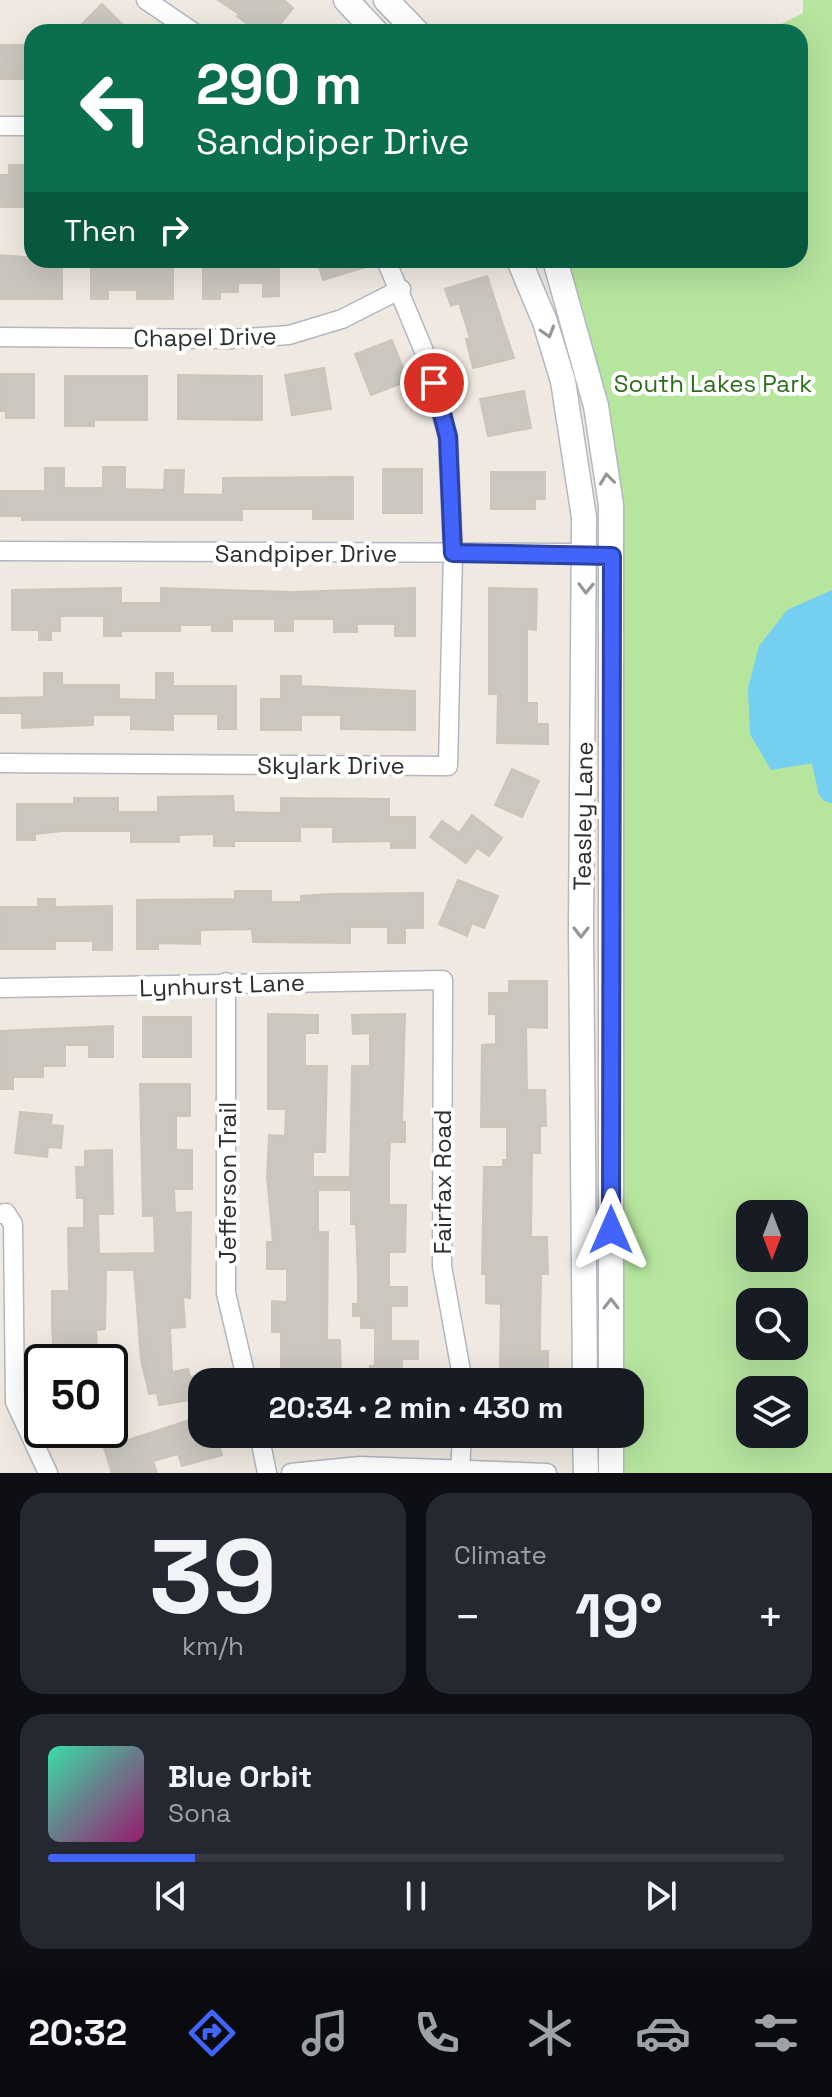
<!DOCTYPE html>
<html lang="en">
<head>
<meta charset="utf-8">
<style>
  body { margin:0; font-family:"Space Grotesk",sans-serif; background:#242831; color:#f1f3f6; height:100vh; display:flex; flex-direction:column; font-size:30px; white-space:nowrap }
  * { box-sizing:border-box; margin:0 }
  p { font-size:26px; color:#9ea1a6 }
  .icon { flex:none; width:44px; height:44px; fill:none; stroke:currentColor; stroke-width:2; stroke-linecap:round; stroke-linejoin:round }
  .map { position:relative; height:1473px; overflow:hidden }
  .details { display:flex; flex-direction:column; gap:20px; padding:20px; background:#0d0f14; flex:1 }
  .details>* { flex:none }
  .hud { position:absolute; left:24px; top:24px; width:784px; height:244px; border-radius:24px; box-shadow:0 8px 32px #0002; background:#0b6e4f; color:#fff; overflow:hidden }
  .needle { width:52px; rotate:180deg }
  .controls { position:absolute; left:736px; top:1200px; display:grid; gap:16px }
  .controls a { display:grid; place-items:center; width:72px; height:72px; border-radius:16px; background:#171b24; box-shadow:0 8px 32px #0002; font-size:40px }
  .speed { position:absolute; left:24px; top:1344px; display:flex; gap:16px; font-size:40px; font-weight:700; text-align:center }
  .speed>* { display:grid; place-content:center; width:104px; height:104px; border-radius:50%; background:#171b24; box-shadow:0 8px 32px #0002; line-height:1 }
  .speed .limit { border:4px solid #111; border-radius:12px; background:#fff; color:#111 }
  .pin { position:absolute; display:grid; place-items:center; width:68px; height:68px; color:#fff; margin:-34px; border:4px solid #fff; border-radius:50%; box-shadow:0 2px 8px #0007 }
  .me { position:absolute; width:88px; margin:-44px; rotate:0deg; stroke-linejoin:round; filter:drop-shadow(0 0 6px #0008) }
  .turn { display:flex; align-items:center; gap:28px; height:168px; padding:0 40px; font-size:36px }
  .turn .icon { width:104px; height:104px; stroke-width:2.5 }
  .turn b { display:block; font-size:56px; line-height:68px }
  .then { display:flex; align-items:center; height:76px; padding:0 40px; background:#0003; gap:16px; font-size:30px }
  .big { font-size:60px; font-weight:800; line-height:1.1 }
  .details .card { flex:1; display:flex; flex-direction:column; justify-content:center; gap:12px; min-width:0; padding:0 28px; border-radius:24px; background:#242831 }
  .details .dial { align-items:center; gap:0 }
  .dial b { font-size:104px; line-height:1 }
  .song { display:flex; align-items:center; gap:24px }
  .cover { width:96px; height:96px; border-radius:12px; background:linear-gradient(135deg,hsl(160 70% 55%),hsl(320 70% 35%)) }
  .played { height:8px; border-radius:4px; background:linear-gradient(90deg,#4264fb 20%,#363941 20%) }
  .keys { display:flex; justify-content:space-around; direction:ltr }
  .heat { display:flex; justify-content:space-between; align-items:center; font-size:44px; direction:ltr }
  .details .tiles { flex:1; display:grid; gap:20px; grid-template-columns:1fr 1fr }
  .card:last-child { grid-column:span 2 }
  .trip { position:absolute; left:188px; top:1368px; width:456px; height:80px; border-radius:24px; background:#171b24; box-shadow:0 8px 32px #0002; font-weight:800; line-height:80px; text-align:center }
  .tab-bar { display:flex; height:128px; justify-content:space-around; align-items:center; background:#090b0e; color:#9ea1a6 }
  .tab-bar .icon { width:56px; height:56px }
  .tab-bar .on { color:#4264fb }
  .tab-bar b { font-size:36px; color:#f1f3f6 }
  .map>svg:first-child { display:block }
  .green { fill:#b6e59e; fill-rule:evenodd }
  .water { fill:#75cff0 }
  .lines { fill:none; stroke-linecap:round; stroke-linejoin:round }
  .river { stroke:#75cff0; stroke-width:28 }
  .building { fill:#cbc7bf; stroke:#cbc5ba; stroke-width:2 }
  .minor-casing { stroke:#b4b7c1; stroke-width:21 }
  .secondary-casing { stroke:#b4b7c1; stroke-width:27 }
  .minor { stroke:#fff; stroke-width:18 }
  .secondary { stroke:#fff; stroke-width:24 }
  .oneway { stroke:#969696 }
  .route-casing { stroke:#2b41a3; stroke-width:20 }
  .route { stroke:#4264fb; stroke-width:14 }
  .labels { text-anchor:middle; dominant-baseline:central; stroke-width:8; stroke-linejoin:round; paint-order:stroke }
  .street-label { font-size:24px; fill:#2e2e2e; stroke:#fff }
  .park-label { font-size:24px; fill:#2c6e1b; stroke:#fff }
</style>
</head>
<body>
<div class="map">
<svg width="832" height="1473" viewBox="0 0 832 1473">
  <rect width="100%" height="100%" fill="#efe9e1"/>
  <path class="green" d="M 803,0 L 832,0 L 832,1473 L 613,1473 L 612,1434 L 630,1434 L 630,1382 L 612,1382 L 612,556 L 596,406 L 554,260 L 800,260 L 800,32 L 766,32 L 803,13 ZM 750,1214 L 794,1214 L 794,1258 L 750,1258 ZM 750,1302 L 794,1302 L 794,1346 L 750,1346 ZM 750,1390 L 794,1390 L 794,1434 L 750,1434 Z"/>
  <path class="water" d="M 832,590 L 832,760 L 771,770 L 750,734 L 748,688 L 759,646 L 787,610 Z"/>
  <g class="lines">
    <path class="river" d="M 832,710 L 822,745 L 832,789"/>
  </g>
  <g class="building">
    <path d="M 218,0 L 284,0 L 293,8 L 274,32 L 257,32 L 237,16 L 239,14 Z"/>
    <path d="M 102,4 L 130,32 L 88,32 L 81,25 Z"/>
    <rect x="0" y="45" width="32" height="34"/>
    <path d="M 9,165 L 25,165 L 25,207 L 0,207 L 0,175 L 9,175 Z"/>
    <path d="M 0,255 L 62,260 L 62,299 L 0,299 Z"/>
    <path d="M 91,260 L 173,260 L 173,299 L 137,299 L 137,290 L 108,290 L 108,299 L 91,299 Z"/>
    <path d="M 203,260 L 279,260 L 279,296 L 263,297 L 263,283 L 238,283 L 238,292 L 220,292 L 220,299 L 203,299 Z"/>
    <path d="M 317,260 L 374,260 L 375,264 L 323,280 Z"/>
    <path d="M 487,276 L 514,358 L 473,368 L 466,339 L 470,338 L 459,303 L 451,306 L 445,289 Z"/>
    <path d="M 392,340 L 408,381 L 371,395 L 355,354 Z"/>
    <path d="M 324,368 L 331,409 L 292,415 L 285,375 Z"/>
    <path d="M 0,374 L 34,374 L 34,418 L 6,418 L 6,411 L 0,411 Z"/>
    <path d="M 178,375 L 262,376 L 262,420 L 178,419 Z"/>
    <path d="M 65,376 L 147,376 L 147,420 L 94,420 L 94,426 L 65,426 Z"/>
    <path d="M 524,391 L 531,428 L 488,436 L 480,399 Z"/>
    <path d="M 103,467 L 125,467 L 125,489 L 164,490 L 165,470 L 184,470 L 183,494 L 223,495 L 223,478 L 353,477 L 353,519 L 313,519 L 313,509 L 242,509 L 242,520 L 22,520 L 22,516 L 0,516 L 0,491 L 45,491 L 45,468 L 64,468 L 64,488 L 103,488 Z"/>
    <rect x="383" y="469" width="39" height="44"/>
    <path d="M 491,472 L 545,472 L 545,499 L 535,499 L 535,509 L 491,509 Z"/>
    <path d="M 121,588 L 121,603 L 161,603 L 161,588 L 293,592 L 415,588 L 415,636 L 395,636 L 395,624 L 357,624 L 357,632 L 334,632 L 334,619 L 293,619 L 293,631 L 275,631 L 275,619 L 232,619 L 232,631 L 212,631 L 212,625 L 180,625 L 180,631 L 121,631 L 121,636 L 104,636 L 104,616 L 60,616 L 60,631 L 51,631 L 51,640 L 39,640 L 39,630 L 12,630 L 12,590 Z"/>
    <path d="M 489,588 L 537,589 L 536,630 L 527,629 L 527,703 L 537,703 L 537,724 L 548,724 L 548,744 L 497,743 L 498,694 L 489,694 Z"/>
    <path d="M 44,673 L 62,673 L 62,685 L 119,685 L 119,699 L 156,700 L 156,673 L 173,673 L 173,686 L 236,686 L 236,729 L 218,729 L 218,714 L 173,714 L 173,730 L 131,729 L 131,715 L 93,715 L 93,725 L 22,728 L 22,713 L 0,713 L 0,698 L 44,697 Z"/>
    <path d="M 281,676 L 301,676 L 301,686 L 415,691 L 415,730 L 341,729 L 341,715 L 301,715 L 301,730 L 261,730 L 261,699 L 281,699 Z"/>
    <path d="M 512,769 L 539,781 L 522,817 L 495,805 Z"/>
    <path d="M 233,796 L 234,812 L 281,813 L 281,798 L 389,799 L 389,817 L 415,817 L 415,848 L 391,848 L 391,841 L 333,842 L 333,827 L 300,827 L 300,841 L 234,841 L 234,846 L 214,846 L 214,834 L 179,835 L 179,842 L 131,842 L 131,831 L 62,831 L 35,834 L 35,840 L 17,840 L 17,804 L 74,804 L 74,798 L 118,798 L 118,812 L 158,812 L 158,797 Z"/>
    <path d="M 472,815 L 502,838 L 489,856 L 477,848 L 466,863 L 430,837 L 442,821 L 459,833 Z"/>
    <path d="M 458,880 L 498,896 L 484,928 L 472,923 L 467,936 L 439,924 Z"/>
    <path d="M 235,891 L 271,891 L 271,902 L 301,902 L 301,896 L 332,894 L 423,893 L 423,928 L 405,928 L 405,943 L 388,943 L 388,927 L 350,927 L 350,943 L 253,942 L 252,929 L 200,930 L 200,944 L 158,943 L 158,949 L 137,949 L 137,900 L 235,899 Z"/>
    <path d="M 38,899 L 55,899 L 55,907 L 112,906 L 112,950 L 93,950 L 93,941 L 55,941 L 55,949 L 0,949 L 0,907 L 38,907 Z"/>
    <path d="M 509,981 L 547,981 L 547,1028 L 526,1027 L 527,1090 L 545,1090 L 546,1126 L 540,1126 L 540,1153 L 532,1153 L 531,1237 L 547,1237 L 548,1274 L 541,1274 L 540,1335 L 540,1351 L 548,1351 L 548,1373 L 500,1373 L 501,1304 L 486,1303 L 486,1274 L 482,1274 L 484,1167 L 503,1167 L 503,1160 L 507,1160 L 507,1127 L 481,1127 L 482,1045 L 496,1044 L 496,1014 L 489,1014 L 489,993 L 509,993 Z"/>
    <path d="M 268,1014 L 318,1015 L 318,1033 L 305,1033 L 305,1066 L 327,1066 L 325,1152 L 313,1152 L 313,1177 L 350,1177 L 352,1066 L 370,1066 L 370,1033 L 353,1034 L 352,1015 L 405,1014 L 402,1122 L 405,1122 L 405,1142 L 390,1142 L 389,1163 L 389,1205 L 406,1205 L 405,1252 L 389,1252 L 389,1287 L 407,1287 L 407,1306 L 391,1306 L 391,1341 L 418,1341 L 418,1359 L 402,1359 L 402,1382 L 370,1382 L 370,1366 L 375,1366 L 375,1328 L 361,1328 L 361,1316 L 353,1316 L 353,1304 L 358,1304 L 358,1277 L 356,1224 L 351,1224 L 351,1190 L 318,1190 L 318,1232 L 328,1232 L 327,1340 L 340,1340 L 341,1382 L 281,1378 L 281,1332 L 272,1332 L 272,1301 L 287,1302 L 287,1269 L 267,1269 L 267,1242 L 273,1242 L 267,1177 L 269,1135 L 285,1136 L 286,1109 L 268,1109 Z"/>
    <rect x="143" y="1017" width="48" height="40"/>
    <path d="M 113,1026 L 113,1057 L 89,1057 L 89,1045 L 65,1045 L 65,1066 L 43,1066 L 43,1077 L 13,1077 L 13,1089 L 0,1089 L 0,1031 Z"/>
    <path d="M 140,1084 L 190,1084 L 190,1116 L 176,1116 L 176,1150 L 192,1150 L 192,1189 L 174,1189 L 175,1213 L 191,1212 L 190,1298 L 183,1297 L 185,1327 L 170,1328 L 172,1372 L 188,1369 L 190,1377 L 202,1375 L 202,1398 L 159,1405 L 157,1393 L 149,1394 L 141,1359 L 134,1270 L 106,1270 L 105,1329 L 96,1330 L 98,1362 L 54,1359 L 52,1325 L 52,1291 L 69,1291 L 68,1228 L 84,1228 L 84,1198 L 77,1198 L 76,1167 L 85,1167 L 85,1151 L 112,1150 L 113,1214 L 98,1214 L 99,1254 L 155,1253 L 154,1216 L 143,1216 Z"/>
    <path d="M 20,1112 L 52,1115 L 51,1125 L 63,1126 L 61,1148 L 48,1147 L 47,1157 L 15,1153 Z"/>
    <path d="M 202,1416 L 202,1434 L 216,1434 L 222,1455 L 182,1466 L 178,1454 L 153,1461 L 157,1473 L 112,1473 L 104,1448 Z"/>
  </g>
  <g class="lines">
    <g class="minor-casing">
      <g id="minor">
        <path d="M 146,0 L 193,32"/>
        <path d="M 0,126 L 32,126"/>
        <path d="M 0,337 L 232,339 L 289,335 L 342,319 L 401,289"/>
        <path d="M 0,551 L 568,553 L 612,556"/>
        <path d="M 0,763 L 448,766 L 453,553 L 448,437 L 426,356 L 386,260"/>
        <path d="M 226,982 L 226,1293 L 247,1382"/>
        <path d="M 0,988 L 443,980 L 442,1266 L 463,1382"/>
        <path d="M 0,1214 L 6,1213 L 13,1224 L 15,1402 L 48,1473"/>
        <path d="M 259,1434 L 267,1473"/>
        <path d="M 291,1473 L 360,1466 L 547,1473"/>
        <path d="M 460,1473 L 462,1434"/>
      </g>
    </g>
    <g class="secondary-casing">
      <g id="secondary">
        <path d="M 346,0 L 376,32"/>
        <path d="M 386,0 L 417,32"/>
        <path d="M 519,260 L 545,322 L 563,381 L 584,517 L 581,930 L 585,1382"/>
        <path d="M 555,260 L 596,406 L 611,505 L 611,1382"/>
        <path d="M 585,1434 L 586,1473"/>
        <path d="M 611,1434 L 611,1473"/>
      </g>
    </g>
    <use href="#minor" class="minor"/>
    <use href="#secondary" class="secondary"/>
  </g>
  <defs><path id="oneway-chevron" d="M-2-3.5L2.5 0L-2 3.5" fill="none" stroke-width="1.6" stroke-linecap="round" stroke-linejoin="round" transform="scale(2)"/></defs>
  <g class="oneway">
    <use href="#oneway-chevron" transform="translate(548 332) rotate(73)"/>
    <use href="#oneway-chevron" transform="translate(607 479) rotate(-97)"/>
    <use href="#oneway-chevron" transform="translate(586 588) rotate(91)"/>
    <use href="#oneway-chevron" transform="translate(581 932) rotate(90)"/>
    <use href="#oneway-chevron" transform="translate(611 1304) rotate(-90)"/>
  </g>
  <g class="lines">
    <g class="route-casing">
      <path id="route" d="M 434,383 L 448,437 L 453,553 L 612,556 L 611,1230"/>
    </g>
    <use href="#route" class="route"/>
  </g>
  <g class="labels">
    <g class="street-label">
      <text transform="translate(205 337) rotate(-1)">Chapel Drive</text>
      <text x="306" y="553">Sandpiper Drive</text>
      <text x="331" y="765">Skylark Drive</text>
      <text transform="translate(583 816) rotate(-89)">Teasley Lane</text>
      <text transform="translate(222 985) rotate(-2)">Lynhurst Lane</text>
      <text transform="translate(442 1182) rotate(-90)">Fairfax Road</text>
      <text transform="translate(227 1183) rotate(-90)">Jefferson Trail</text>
    </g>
    <g class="park-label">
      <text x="713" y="383">South Lakes Park</text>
    </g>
  </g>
</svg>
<div class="controls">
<a><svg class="needle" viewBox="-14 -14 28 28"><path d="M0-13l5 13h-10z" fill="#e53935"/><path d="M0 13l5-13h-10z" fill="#9ea1a6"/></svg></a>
<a><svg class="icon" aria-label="search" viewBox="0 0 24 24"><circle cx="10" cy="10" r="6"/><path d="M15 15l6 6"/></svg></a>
<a><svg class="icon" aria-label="layers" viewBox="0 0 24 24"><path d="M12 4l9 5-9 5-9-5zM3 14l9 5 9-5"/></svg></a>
</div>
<div class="speed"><div class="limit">50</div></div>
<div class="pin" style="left:434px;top:383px;background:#d93025"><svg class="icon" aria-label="arrive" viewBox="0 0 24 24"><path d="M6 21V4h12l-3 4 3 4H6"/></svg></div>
<svg class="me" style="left:611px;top:1230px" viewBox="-20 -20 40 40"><path d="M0-17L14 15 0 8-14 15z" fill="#4264fb" stroke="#fff" stroke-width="4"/></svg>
<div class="trip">20:34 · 2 min · 430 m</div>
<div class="hud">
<div class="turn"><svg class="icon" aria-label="left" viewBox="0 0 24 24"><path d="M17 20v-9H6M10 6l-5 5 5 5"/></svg><div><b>290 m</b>Sandpiper Drive</div></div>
<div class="then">Then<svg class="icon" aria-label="right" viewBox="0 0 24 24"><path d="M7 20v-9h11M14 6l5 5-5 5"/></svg></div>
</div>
</div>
<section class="details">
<div class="tiles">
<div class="card dial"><b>39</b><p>km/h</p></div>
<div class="card"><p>Climate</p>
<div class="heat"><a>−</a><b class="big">19°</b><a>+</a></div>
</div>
<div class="card">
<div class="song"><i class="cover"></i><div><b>Blue Orbit</b><p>Sona</p></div></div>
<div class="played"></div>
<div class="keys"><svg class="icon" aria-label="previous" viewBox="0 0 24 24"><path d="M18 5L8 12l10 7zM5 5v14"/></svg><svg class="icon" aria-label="pause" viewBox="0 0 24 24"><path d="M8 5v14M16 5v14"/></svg><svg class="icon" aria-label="next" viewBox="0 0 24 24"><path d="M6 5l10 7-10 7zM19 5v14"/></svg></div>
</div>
</div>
</section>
<nav class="tab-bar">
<b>20:32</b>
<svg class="icon on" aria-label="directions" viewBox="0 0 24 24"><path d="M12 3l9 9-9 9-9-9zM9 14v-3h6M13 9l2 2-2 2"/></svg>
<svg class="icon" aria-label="music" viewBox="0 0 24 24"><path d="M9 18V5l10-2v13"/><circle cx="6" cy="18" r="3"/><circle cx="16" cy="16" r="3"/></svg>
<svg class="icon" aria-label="phone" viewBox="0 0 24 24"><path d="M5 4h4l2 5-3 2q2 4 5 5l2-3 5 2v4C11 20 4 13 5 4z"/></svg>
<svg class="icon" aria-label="climate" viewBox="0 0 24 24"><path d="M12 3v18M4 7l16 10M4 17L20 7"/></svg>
<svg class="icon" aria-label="car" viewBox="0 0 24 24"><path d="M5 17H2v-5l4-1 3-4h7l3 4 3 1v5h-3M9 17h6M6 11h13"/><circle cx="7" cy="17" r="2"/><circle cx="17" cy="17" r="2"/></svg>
<svg class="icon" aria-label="filters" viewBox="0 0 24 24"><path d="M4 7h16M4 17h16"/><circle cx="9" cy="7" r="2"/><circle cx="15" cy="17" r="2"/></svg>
</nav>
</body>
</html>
